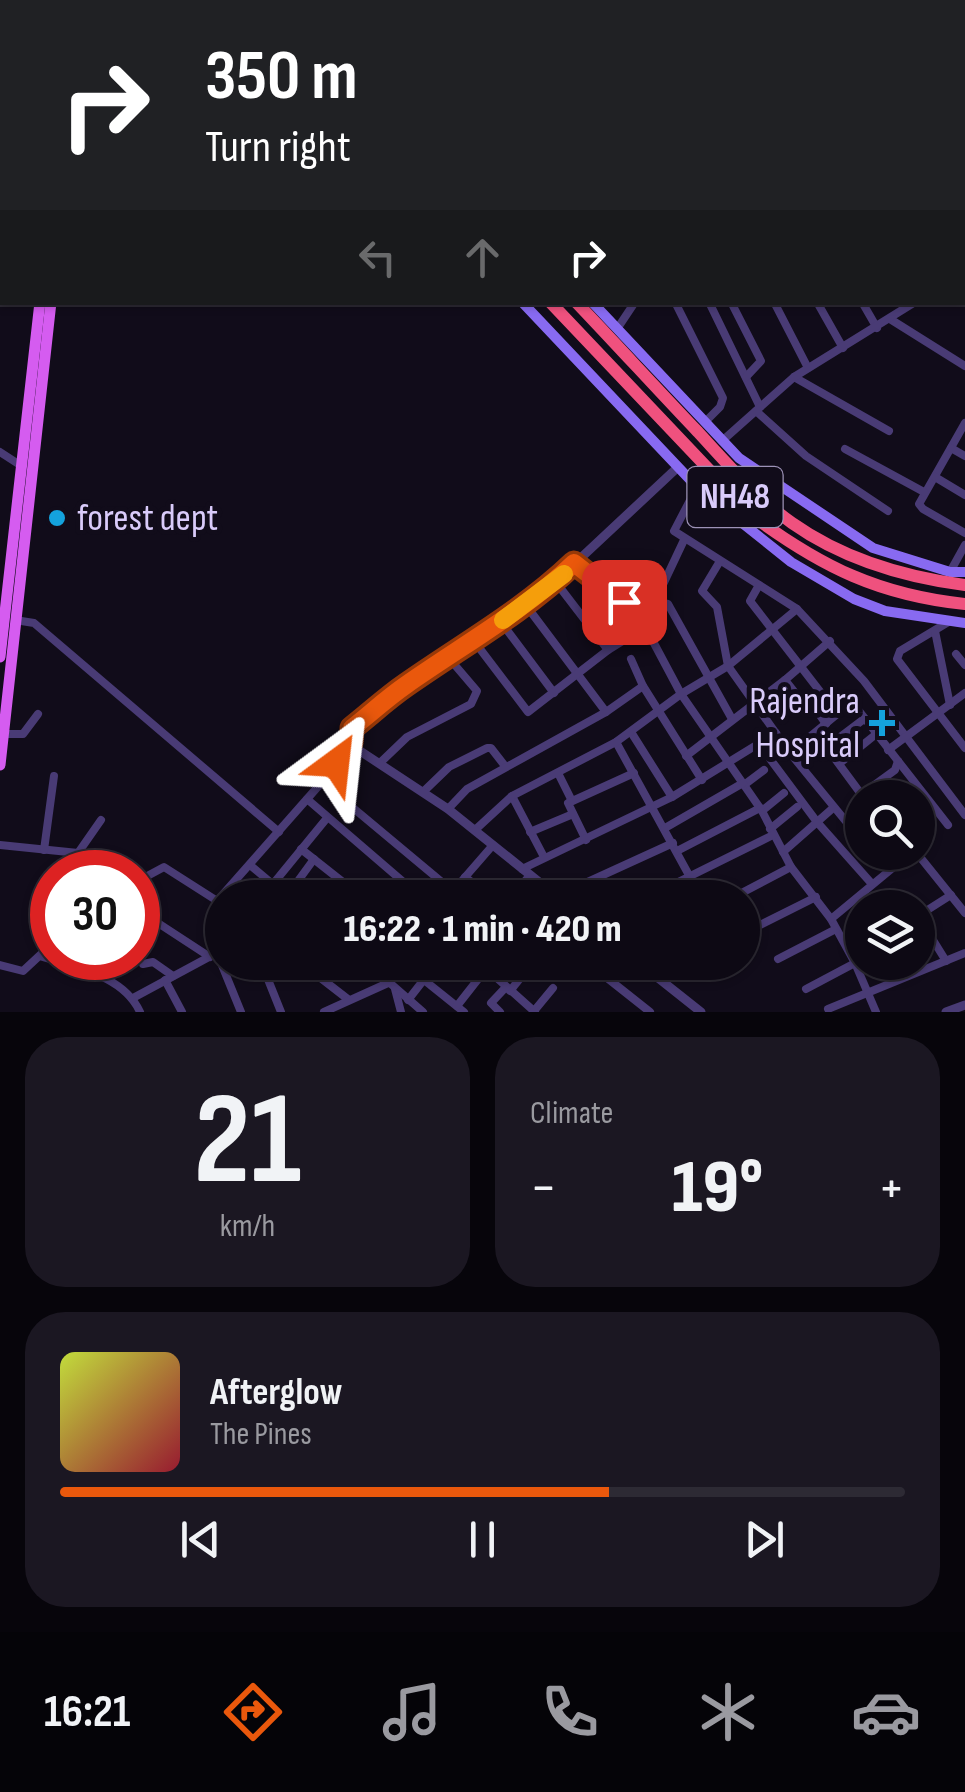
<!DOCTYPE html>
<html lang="en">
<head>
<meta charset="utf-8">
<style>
  body { margin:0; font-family:"Sofia Sans Condensed",sans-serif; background:#1b1722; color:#f1f3f6; height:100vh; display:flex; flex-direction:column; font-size:38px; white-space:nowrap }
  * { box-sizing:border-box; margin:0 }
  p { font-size:32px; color:#9a9aa0 }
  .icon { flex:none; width:55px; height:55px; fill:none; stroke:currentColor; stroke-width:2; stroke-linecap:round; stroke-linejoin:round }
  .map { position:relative; height:1012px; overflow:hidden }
  .side { display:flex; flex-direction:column; gap:25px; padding:25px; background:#07050b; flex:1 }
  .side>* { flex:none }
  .hud { position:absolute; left:0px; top:0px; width:965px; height:305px; box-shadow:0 2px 8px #0004,0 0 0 2px #2d2a34; background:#202124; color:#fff; overflow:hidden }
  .fabs { position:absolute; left:845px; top:780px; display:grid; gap:20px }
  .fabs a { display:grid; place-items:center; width:90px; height:90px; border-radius:50%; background:#0d0914; box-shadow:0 2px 8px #0004,0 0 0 2px #2d2a34; font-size:50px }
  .speed { position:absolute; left:30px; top:850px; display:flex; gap:20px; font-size:50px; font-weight:700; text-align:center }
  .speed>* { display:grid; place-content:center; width:130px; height:130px; border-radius:50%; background:#0d0914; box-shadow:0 2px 8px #0004,0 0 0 2px #2d2a34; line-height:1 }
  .speed .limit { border:15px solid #d22; background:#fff; color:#111 }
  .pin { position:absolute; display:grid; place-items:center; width:85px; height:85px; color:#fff; margin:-42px; border-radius:20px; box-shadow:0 5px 15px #0006 }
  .me { position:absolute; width:110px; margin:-55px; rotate:30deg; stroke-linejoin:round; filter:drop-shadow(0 0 8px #0008) }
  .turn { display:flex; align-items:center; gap:35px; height:210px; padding:0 40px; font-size:45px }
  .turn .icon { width:130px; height:130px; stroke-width:2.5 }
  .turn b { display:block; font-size:70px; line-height:85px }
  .lanes { display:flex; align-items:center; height:95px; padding:0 40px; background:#0003; justify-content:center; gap:50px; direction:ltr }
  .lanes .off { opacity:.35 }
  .big { font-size:75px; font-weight:800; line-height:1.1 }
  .side .tile { flex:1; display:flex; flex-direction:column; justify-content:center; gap:15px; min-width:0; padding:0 35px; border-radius:40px; background:#1b1722 }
  .side .dial { align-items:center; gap:0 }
  .dial b { font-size:130px; line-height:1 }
  .song { display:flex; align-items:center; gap:30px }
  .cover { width:120px; height:120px; border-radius:15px; background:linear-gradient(135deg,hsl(70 70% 55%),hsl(350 70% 35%)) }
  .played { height:10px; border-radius:5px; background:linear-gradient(90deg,#ea580c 65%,#2d2a34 65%) }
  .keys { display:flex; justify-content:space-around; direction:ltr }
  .heat { display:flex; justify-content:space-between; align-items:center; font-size:55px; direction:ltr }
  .side .tiles { flex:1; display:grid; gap:25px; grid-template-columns:1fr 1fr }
  .tile:last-child { grid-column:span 2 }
  .trip { position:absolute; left:205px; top:880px; width:555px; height:100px; border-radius:50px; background:#0d0914; box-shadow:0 2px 8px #0004,0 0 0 2px #2d2a34; font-weight:800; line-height:100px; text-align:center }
  .dock { display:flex; height:160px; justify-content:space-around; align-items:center; background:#050408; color:#9a9aa0 }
  .dock .icon { width:70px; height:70px }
  .dock .current { color:#ea580c }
  .dock b { font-size:45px; color:#f1f3f6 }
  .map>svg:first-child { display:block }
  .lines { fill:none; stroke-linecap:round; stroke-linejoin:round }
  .minor { stroke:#493b75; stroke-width:8 }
  .tertiary { stroke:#493b75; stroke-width:9 }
  .secondary { stroke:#886af1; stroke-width:10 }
  .primary { stroke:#d55cf0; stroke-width:11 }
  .motorway { stroke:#ef517e; stroke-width:12 }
  .route-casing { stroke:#983908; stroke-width:25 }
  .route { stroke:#ea580c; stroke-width:18 }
  .slow { stroke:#f59e0b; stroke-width:18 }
  .poi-dot { fill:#14a2dd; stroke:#110c1a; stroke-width:4 }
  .labels { text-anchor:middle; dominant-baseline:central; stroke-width:10; stroke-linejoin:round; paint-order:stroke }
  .shield { fill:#110c1a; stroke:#9d92b7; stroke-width:2.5 }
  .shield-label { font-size:35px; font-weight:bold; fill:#d9cbfa }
  .poi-label { font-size:38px; fill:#d9cbfa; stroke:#110c1a; text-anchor:start }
</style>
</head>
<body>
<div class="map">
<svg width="965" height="1012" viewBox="0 0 965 1012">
  <rect width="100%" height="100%" fill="#110c1a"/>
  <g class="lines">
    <g class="minor">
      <path d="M 627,0 L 629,2"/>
      <path d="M 652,0 L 654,2"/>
      <path d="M 678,0 L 680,2"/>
      <path d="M 725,0 L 726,2"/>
      <path d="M 750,0 L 752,2"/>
      <path d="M 455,2 L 459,0"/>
      <path d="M 568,2 L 575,2"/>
      <path d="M 591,2 L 592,0"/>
      <path d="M 704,2 L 708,0"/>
      <path d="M 0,66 L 2,67"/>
      <path d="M 962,123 L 965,127"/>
      <path d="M 962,174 L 965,172"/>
      <path d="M 962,267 L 965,272"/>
      <path d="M 962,283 L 965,284"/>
      <path d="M 675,302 L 723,398 L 720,407 L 705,422"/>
      <path d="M 709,302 L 760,407"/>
      <path d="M 731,302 L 761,361 L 746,377"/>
      <path d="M 774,302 L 808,368"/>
      <path d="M 817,302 L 843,348"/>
      <path d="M 862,302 L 877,328"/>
      <path d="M 890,319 L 965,366"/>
      <path d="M 617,329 L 635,302"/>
      <path d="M 794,377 L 889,431"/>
      <path d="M 756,411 L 806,456 L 888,511"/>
      <path d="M 965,423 L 919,504 L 923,509 L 965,533"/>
      <path d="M 722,441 L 794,377 L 915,302"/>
      <path d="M 951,448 L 965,456"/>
      <path d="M 845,449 L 924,492"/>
      <path d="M 0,452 L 20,465"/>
      <path d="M 935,477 L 965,495"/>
      <path d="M 697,487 L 674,531 L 797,609 L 864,681 L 965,815"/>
      <path d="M 720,561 L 702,591 L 717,607 L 728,666 L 790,753 L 862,841"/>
      <path d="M 575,563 L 640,617 L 681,694 L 762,811 L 791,867 L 831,919 L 855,963 L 876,1012"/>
      <path d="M 950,572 L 965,545"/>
      <path d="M 555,581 L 608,650"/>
      <path d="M 759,585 L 750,601 L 822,694"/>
      <path d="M 659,593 L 684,540"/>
      <path d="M 525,604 L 606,712"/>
      <path d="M 640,617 L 663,603 L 668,604 L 732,719"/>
      <path d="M 15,620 L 34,623 L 279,832"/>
      <path d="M 950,621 L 900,651 L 897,659 L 965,748"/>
      <path d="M 501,622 L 554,693"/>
      <path d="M 935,631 L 950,705"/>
      <path d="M 474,641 L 528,712 L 608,650 L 645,627"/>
      <path d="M 956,654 L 965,665"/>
      <path d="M 785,680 L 807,708"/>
      <path d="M 643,686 L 702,780"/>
      <path d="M 817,711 L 826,724"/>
      <path d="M 631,732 L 672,797"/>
      <path d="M 816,733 L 864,798"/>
      <path d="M 5,734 L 23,734 L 38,714"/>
      <path d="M 616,742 L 690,877"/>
      <path d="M 759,744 L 817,822 L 872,884"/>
      <path d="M 827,747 L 864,719"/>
      <path d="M 888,750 L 965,693"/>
      <path d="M 790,753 L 852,702 L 948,825"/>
      <path d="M 686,756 L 785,680 L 830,641"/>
      <path d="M 381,762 L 407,737 L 471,704 L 477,691 L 448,657"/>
      <path d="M 840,763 L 875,735"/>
      <path d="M 558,773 L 572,801"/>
      <path d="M 322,782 L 461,898"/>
      <path d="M 744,785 L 764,770"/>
      <path d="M 423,792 L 449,767 L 487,748 L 491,748 L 505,766"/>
      <path d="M 862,794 L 895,770 L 898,761"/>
      <path d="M 512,796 L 544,857"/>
      <path d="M 307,799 L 422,898"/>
      <path d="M 448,809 L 467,789 L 606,712 L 643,686 L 631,659"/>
      <path d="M 762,811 L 784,793"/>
      <path d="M 665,828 L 743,783"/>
      <path d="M 770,829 L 797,807"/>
      <path d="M 475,830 L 512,796 L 616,742 L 681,694 L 728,666 L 797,609"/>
      <path d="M 530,832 L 573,814"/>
      <path d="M 586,840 L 568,803 L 634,773"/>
      <path d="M 0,845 L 78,853 L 129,872"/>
      <path d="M 301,849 L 363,898"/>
      <path d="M 44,850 L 54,776"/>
      <path d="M 677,851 L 760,808"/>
      <path d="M 783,852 L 833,808"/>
      <path d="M 873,852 L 888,870"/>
      <path d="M 916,852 L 965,913"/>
      <path d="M 78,853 L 101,820"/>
      <path d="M 250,865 L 289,898"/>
      <path d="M 522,869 L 672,797 L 776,733"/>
      <path d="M 57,872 L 85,855"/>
      <path d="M 52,876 L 39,888 L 35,917 L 52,925"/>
      <path d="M 465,877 L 492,898"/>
      <path d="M 138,881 L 164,867 L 222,904"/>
      <path d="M 273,884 L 327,818"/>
      <path d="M 453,891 L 493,845"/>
      <path d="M 287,896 L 314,859"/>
      <path d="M 557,896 L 673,843"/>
      <path d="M 334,898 L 344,883"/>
      <path d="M 511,898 L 530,875"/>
      <path d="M 646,898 L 773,835"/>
      <path d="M 732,898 L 791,867"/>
      <path d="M 218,900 L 322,782 L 351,743"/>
      <path d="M 138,910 L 210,957"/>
      <path d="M 918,916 L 951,895"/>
      <path d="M 831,919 L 912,852"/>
      <path d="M 750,930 L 816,897"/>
      <path d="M 138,932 L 154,919"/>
      <path d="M 928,932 L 946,961"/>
      <path d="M 217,953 L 241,1012"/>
      <path d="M 40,956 C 76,968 123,975 140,1012"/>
      <path d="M 778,959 L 836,929"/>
      <path d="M 261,962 L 281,1012"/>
      <path d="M 300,962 L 349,1000"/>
      <path d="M 366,962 L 423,1012"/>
      <path d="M 479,962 L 535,1012"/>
      <path d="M 587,962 L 650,1012"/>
      <path d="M 143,964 L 153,962 L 173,976"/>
      <path d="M 0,965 L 23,971 L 52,944"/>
      <path d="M 87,972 L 106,958"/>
      <path d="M 552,977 L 562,962"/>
      <path d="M 165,980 L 182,1012"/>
      <path d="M 424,980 L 464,1012"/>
      <path d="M 395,989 L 401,1012"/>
      <path d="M 806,989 L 855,963"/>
      <path d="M 510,991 L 530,966"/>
      <path d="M 133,998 L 222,950"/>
      <path d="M 408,1000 L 429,973 L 427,962"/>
      <path d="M 457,1006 L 486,969"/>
      <path d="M 828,1009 L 965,953"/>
      <path d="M 534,1011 L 553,988"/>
      <path d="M 324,1012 L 388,983"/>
      <path d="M 500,1012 L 491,1003 L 506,987"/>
    </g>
    <g class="tertiary">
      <path d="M 325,0 L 327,2"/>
      <path d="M 46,2 L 47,0"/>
      <path d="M 0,105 L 2,99"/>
      <path d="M 559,898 L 448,809 L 354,747 L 350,737 L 352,728 L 403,687 L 474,641 L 554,583 L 678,467"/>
      <path d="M 638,962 L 701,1012"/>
      <path d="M 946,1012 L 965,1005"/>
    </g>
    <g class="secondary">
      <path d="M 249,0 L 251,2"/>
      <path d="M 315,0 L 317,2"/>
      <path d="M 64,2 L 64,0"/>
      <path d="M 95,2 L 95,0"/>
      <path d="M 522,302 L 697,487 L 791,562 L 854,599 L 885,611 L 965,623"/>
      <path d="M 592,302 L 739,458 L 873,548 L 950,572 L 965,572"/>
    </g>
    <g class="primary">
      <path d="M 78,0 L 78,2"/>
      <path d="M 87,2 L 87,0"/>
      <path d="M 0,657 L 40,302"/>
      <path d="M 0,765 L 51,302"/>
    </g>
    <g class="motorway">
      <path d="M 267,0 L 269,2"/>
      <path d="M 290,0 L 293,2"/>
      <path d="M 550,302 L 754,517 C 822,567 879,595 965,604"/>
      <path d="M 576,302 C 617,345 657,389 698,432 C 727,464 757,498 792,523 C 843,559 904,577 965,585"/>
    </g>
  </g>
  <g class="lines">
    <g class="route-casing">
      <path id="route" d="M 336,763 L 351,743 L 352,728 C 370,714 387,698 406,685 C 463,645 524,611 574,563 L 624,602"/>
    </g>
    <use href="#route" class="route"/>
    <path class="slow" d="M 503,620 L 564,574"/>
  </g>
  <g class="poi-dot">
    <circle cx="57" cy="518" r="10"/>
    <path d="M877 708h10v10h10v10h-10v10h-10v-10h-10v-10h10z"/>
  </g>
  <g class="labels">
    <rect class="shield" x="687.5" y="467" width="95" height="60" rx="8"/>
    <g class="shield-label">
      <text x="735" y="497">NH48</text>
    </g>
    <g class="poi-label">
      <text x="77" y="518">forest dept</text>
      <text x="860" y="701" text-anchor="end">Rajendra<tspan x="860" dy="44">Hospital</tspan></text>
    </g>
  </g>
</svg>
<div class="fabs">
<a><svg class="icon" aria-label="search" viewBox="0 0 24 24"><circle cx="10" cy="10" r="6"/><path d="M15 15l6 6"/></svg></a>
<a><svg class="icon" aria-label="layers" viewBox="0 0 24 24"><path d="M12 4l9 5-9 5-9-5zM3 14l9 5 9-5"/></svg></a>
</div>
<div class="speed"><div class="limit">30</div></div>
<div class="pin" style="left:624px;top:602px;background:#d93025"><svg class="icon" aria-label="arrive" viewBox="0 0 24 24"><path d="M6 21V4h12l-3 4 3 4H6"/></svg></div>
<svg class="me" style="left:336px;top:763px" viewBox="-20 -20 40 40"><path d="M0-17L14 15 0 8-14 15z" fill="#ea580c" stroke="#fff" stroke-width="4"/></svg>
<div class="trip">16:22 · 1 min · 420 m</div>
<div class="hud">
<div class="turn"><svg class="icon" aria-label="right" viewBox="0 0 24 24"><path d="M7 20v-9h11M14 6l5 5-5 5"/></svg><div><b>350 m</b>Turn right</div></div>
<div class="lanes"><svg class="icon off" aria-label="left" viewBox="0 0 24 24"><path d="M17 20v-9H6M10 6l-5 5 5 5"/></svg><svg class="icon off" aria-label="ahead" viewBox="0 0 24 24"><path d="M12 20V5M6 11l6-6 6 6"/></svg><svg class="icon" aria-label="right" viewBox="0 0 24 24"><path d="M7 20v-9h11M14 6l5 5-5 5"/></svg></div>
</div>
</div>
<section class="side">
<div class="tiles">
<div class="tile dial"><b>21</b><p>km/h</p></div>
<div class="tile"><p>Climate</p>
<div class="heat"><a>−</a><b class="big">19°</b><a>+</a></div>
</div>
<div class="tile">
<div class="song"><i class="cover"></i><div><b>Afterglow</b><p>The Pines</p></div></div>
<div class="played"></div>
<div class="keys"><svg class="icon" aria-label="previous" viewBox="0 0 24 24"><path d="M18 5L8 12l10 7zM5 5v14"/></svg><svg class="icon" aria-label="pause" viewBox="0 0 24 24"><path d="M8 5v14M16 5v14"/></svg><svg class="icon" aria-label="next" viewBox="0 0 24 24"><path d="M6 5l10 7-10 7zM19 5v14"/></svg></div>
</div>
</div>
</section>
<nav class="dock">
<b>16:21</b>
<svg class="icon current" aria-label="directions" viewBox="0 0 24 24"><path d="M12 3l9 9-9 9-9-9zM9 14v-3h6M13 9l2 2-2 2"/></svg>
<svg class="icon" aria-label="music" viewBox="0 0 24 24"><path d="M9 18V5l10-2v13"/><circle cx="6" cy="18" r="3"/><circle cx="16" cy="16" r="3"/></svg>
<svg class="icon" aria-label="phone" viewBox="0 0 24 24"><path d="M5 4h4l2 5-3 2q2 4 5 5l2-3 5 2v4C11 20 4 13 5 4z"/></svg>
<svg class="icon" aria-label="climate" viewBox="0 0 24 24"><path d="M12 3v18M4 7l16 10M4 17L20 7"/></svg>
<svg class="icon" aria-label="car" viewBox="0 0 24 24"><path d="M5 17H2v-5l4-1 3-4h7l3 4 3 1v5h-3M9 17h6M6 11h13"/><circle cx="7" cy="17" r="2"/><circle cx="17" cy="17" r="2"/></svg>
</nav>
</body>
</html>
